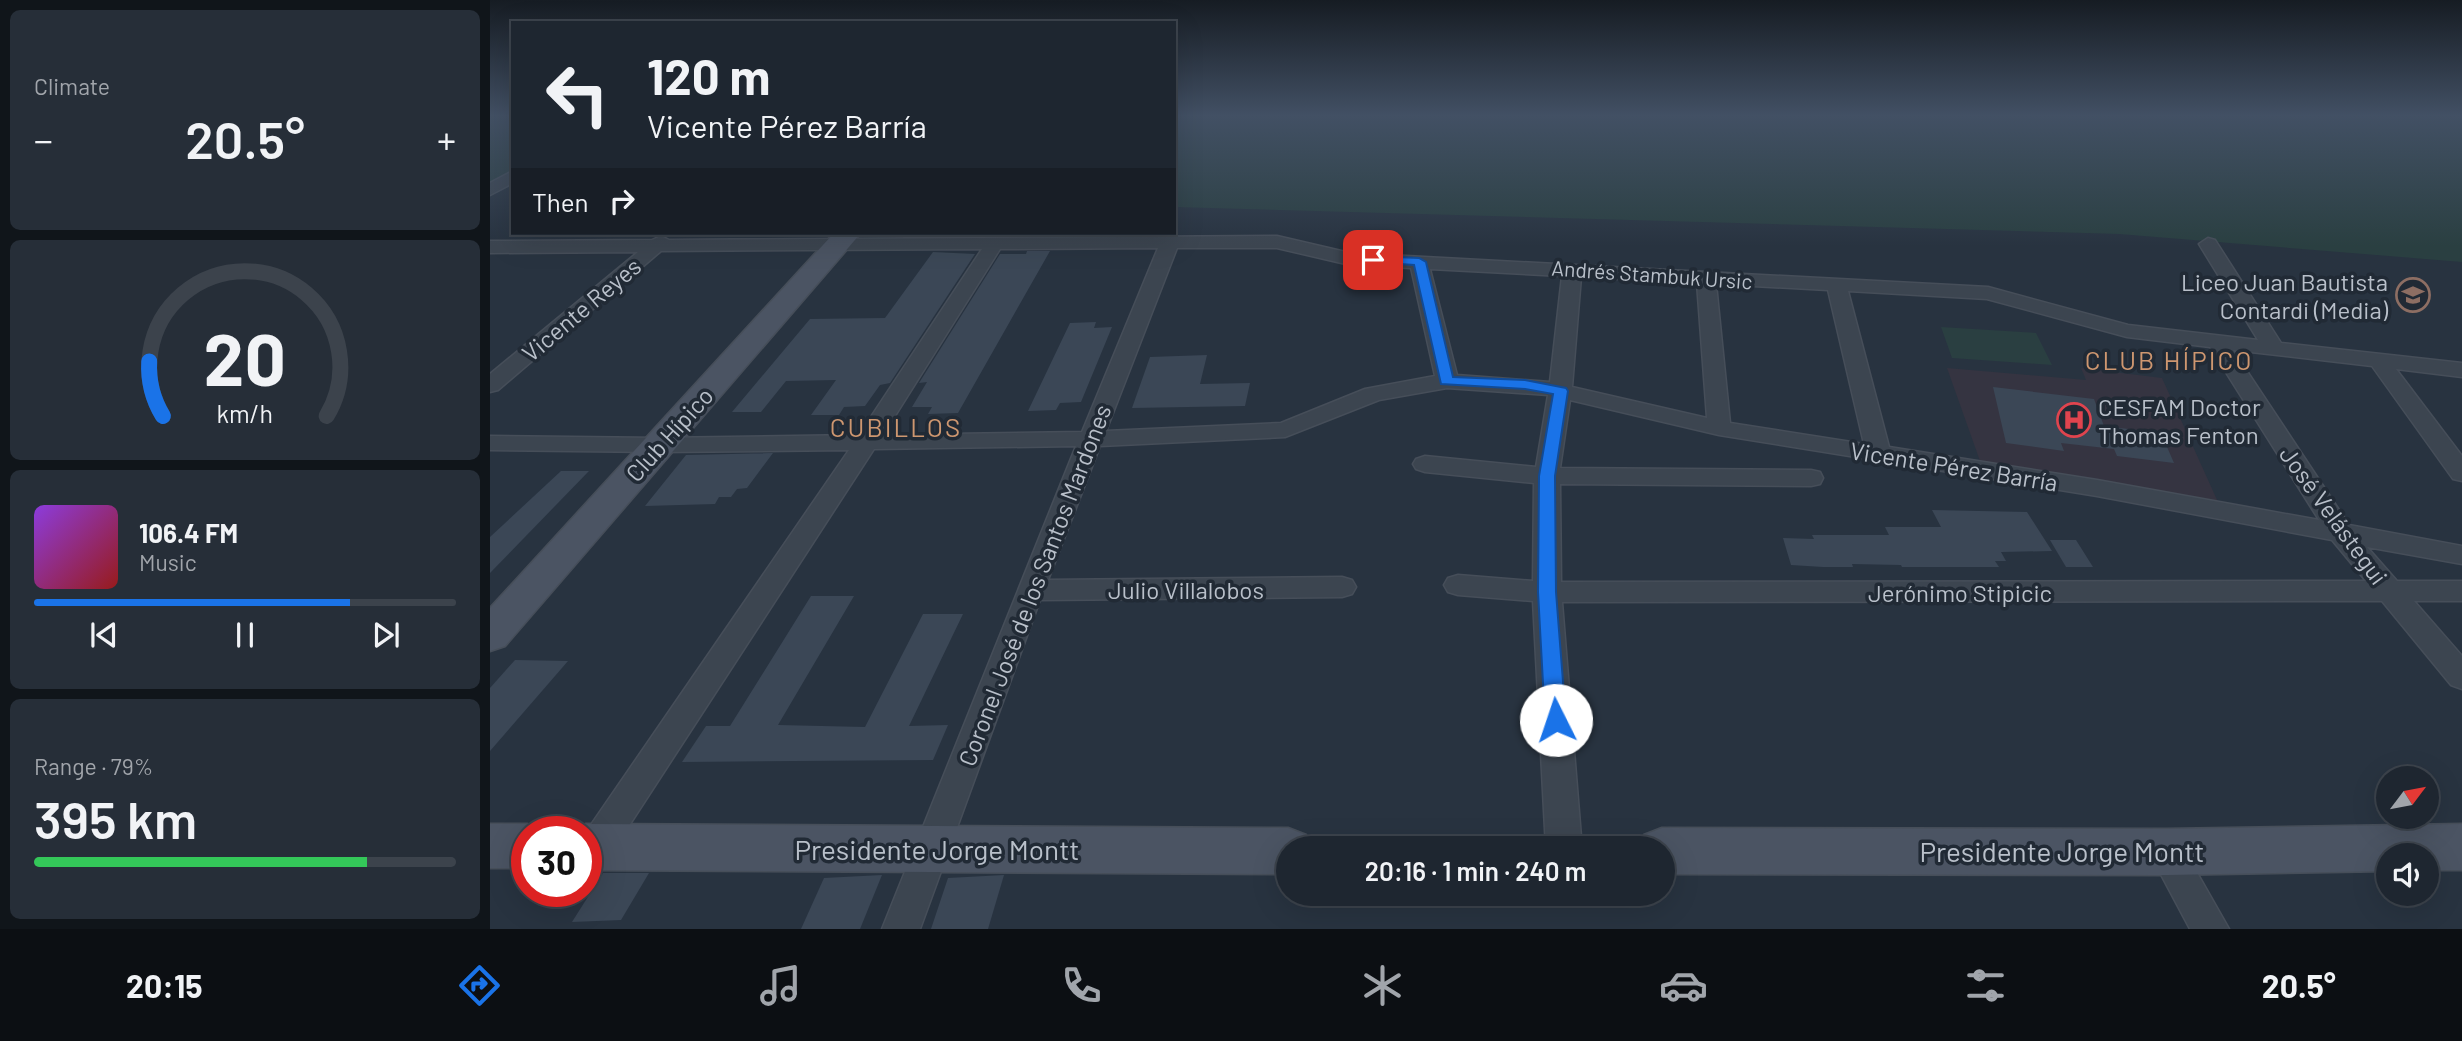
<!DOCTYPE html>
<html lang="en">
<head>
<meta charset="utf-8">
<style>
  body { margin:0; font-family:Barlow,sans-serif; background:#262e38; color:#f1f3f6; height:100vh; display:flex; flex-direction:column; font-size:26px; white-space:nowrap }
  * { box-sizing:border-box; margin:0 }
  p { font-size:23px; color:#a1a5ab }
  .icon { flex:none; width:38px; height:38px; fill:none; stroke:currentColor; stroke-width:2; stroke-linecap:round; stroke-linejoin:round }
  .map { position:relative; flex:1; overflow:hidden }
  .details { display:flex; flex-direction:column; gap:10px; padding:10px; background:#10151a; width:490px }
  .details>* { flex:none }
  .top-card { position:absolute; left:21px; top:21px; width:665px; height:214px; border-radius:0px; box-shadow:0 7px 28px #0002,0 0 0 2px #3c434c; background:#1e2630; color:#f1f3f6; overflow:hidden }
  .needle { width:46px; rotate:58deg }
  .controls { position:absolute; left:1886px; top:766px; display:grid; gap:14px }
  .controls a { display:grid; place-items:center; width:63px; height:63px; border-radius:50%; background:#1e2630; box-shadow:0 7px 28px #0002,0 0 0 2px #3c434c; font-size:35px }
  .speed { position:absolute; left:21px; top:816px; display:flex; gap:14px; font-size:35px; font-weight:700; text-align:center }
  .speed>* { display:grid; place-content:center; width:91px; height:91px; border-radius:50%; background:#1e2630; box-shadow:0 7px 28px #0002,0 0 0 2px #3c434c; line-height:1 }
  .speed .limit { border:10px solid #d22; background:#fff; color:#111 }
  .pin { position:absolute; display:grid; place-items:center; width:60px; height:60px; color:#fff; margin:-30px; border-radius:14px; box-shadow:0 4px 10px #0006 }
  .me { position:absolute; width:77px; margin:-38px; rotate:356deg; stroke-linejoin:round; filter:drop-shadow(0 0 5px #0008) }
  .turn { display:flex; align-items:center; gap:24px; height:147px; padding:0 21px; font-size:32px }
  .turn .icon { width:91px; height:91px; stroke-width:2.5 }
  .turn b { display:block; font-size:49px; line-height:60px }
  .then { display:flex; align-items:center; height:66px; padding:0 21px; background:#0003; gap:14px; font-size:26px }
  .big { font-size:52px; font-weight:600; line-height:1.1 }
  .details .card { flex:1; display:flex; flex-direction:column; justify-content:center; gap:10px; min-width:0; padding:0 24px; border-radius:10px; background:#262e38 }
  .details .dial { align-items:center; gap:0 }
  .dial svg { height:182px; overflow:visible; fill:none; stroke:#3c434c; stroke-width:7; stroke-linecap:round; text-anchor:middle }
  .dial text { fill:#f1f3f6; stroke:none }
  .song { display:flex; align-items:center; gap:21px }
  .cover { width:84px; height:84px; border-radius:10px; background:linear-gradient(135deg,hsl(270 70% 55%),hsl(0 70% 35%)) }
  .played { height:7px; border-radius:4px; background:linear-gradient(90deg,#1a73e8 75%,#3c434c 75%) }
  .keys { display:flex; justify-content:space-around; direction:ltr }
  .heat { display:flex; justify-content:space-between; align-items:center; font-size:38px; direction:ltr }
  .charge { height:10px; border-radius:5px; background:linear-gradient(90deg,#34c759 79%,#3c434c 0) }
  .trip { position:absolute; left:786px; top:836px; width:399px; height:70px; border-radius:35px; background:#1e2630; box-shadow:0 7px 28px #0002,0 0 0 2px #3c434c; font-weight:600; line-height:70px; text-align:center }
  .dock { display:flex; height:112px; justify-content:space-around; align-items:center; background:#0c0f13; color:#a1a5ab }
  .dock .icon { width:49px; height:49px }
  .dock .on { color:#1a73e8 }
  .dock b { font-size:32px; color:#f1f3f6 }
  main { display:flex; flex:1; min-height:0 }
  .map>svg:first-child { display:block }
  .medical { fill:#353441 }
  .green { fill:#2a3f41 }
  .building { fill:#3b4756 }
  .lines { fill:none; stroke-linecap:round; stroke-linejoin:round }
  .street-casing { stroke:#464e59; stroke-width:3 }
  .secondary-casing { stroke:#464e59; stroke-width:3 }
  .street { fill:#3c4550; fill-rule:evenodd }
  .secondary { fill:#4b5463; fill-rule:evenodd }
  .route { fill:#1a73e8; stroke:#114b97; stroke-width:2 }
  .labels { text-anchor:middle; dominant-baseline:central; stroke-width:7; stroke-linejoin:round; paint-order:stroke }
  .far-street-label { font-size:21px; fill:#b9c0ca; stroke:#212a35 }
  .poi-label { font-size:24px; fill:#b9c0ca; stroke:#212a35; text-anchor:end }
  .street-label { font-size:24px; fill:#b9c0ca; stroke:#212a35 }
  .neighbourhood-label { font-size:26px; letter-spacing:2px; fill:#ce9770; stroke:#212a35 }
  .near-street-label { font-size:28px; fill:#b9c0ca; stroke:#212a35 }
</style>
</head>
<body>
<main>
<section class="details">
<div class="card"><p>Climate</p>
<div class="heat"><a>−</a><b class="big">20.5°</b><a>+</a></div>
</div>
<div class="card dial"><svg viewBox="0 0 100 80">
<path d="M14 69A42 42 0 1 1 86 69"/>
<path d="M14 69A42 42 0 0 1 8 45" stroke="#1a73e8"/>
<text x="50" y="56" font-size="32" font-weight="700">20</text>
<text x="50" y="72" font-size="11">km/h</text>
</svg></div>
<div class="card">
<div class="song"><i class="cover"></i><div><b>106.4 FM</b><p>Music</p></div></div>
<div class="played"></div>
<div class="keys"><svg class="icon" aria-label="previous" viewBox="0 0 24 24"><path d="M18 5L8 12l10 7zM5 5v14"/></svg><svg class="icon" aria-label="pause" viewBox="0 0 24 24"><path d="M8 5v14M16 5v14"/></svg><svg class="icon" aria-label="next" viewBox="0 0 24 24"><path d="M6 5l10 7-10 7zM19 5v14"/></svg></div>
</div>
<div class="card"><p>Range · 79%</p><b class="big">395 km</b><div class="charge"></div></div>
</section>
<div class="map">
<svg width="1972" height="929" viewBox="0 0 1972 929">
  <rect width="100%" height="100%" fill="#283340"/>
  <path class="medical" d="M 1457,368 L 1596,380 L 1591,368 L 1672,378 L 1728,502 L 1490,461 Z"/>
  <g class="green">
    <path d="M 0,116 L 23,116 L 23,172 L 0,186 Z"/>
    <path d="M 684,116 L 1972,116 L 1972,262 L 1629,234 L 684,207 Z"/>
    <path d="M 1451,327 L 1546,333 L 1562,365 L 1462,358 Z"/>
  </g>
  <g class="building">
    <path d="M 537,251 L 560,251 L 468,413 L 438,414 L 442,407 L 422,407 L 437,382 L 429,383 L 510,254 L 536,254 Z"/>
    <path d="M 443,252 L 485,254 L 400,383 L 390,385 L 375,406 L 354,407 L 349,415 L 321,415 L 346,380 L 296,381 L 271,412 L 242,412 L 320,319 L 395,318 Z"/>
    <path d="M 606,322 L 604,328 L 622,327 L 591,402 L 570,403 L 566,410 L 538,411 L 580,323 Z"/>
    <path d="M 717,355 L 710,384 L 760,383 L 755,406 L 642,408 L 660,357 Z"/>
    <path d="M 1503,387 L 1604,399 L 1614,426 L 1671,433 L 1684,463 L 1627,456 L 1624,449 L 1571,443 L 1574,451 L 1516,443 Z"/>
    <path d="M 283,453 L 257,488 L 247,489 L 241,497 L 229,497 L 225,504 L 155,506 L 196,455 Z"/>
    <path d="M 71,471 L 99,471 L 0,573 L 0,537 Z"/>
    <path d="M 1442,510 L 1537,512 L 1562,551 L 1511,552 L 1516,561 L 1505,561 L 1509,567 L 1412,567 L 1411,565 L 1362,564 L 1363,567 L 1333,567 L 1301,565 L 1293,538 L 1324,539 L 1322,535 L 1399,535 L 1395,527 L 1451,527 Z"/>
    <path d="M 1560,540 L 1586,540 L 1603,567 L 1576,567 Z"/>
    <path d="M 321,596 L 364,596 L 288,725 L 375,727 L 433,614 L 473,614 L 419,726 L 458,725 L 443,760 L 192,762 L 216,726 L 240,726 Z"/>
    <path d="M 25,660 L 78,661 L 0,751 L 0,688 Z"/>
    <path d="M 113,873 L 159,873 L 131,920 L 82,922 Z"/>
    <path d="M 392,875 L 370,929 L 311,929 L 334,878 Z"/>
    <path d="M 514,875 L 498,929 L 441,929 L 458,878 Z"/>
  </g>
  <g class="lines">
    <g class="street-casing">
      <g id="street">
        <path d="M 23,171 L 23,183 L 0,195 L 0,183 Z"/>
        <path d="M 171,236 L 179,240 L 787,236 L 860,253 L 1498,287 L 1638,325 L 1768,340 L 1709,244 L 1718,238 L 1725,240 L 1791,343 L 1972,363 L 1972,377 L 1906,369 L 1972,456 L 1972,481 L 1963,479 L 1882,366 L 1743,350 L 1859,525 L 1972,546 L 1972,564 L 1877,547 L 1907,581 L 1972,581 L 1972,601 L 1924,601 L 1972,656 L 1972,689 L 1961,685 L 1892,601 L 1072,602 L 1092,849 L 1056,849 L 1043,601 L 968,595 L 958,592 L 954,585 L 958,578 L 968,575 L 1043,581 L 1044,483 L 935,472 L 926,469 L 923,464 L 926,459 L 935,456 L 1046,467 L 1058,395 L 957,388 L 889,400 L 795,437 L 610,446 L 558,580 L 852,577 L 862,580 L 866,587 L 862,594 L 852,597 L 550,600 L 430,929 L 392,929 L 586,446 L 384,449 L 118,858 L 106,863 L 96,859 L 96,832 L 359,450 L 169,452 L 0,450 L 0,436 L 169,438 L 369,435 L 492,249 L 171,251 L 8,390 L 0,392 L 0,374 L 148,252 L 0,253 L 0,241 L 162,240 ZM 668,248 L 592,432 L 393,435 L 510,249 ZM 687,248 L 787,248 L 860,265 L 921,268 L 945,376 L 875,389 L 791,423 L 616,431 ZM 940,269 L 1072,276 L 1060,382 L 967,375 ZM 1091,277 L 1207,283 L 1217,418 L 1082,387 ZM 1226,284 L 1338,290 L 1374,444 L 1240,423 ZM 1358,291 L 1497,299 L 1637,337 L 1720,347 L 1829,520 L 1607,480 L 1399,447 ZM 1080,400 L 1229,435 L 1607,496 L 1842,540 L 1876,581 L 1071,582 L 1070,484 L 1321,486 L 1330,484 L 1333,478 L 1330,472 L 1321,470 L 1070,468 Z"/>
        <path d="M 1677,836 L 1689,841 L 1739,929 L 1700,929 L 1659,852 L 1665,841 Z"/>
      </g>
    </g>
    <g class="secondary-casing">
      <g id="secondary">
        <path d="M 344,233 L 371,233 L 15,646 L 0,651 L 0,608 Z"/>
        <path d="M 0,824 L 37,824 L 55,830 L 37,831 L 37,868 L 0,868 Z"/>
        <path d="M 96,824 L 798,828 L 816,835 L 822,849 L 798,849 L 798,874 L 96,870 L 96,831 L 78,831 Z"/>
        <path d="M 1972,824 L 1972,870 L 1937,870 L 1937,856 L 1899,856 L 1899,871 L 1677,875 L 1172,874 L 1172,849 L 1148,849 L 1154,835 L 1172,828 L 1677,829 Z"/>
      </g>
    </g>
    <use href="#street" class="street"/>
    <use href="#secondary" class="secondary"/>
  </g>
  <linearGradient id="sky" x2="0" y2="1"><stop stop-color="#161c23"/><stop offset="0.47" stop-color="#425064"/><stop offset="1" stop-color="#425064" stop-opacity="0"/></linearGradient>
  <rect width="1972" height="246" fill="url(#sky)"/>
  <path class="route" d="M 883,256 L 929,258 L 936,262 L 963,377 L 1035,380 L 1076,388 L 1078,391 L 1065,476 L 1066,592 L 1076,720 L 1073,726 L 1066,729 L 1058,726 L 1055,720 L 1048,592 L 1049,476 L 1063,394 L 1035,389 L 951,384 L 924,265 L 879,262 L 877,260 Z"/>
  <defs>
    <g id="school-ring" transform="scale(1.75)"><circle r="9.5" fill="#212a35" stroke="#8d6e63" stroke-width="1.5"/><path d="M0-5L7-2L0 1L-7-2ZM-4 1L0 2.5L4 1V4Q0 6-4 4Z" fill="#8d6e63"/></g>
    <g id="hospital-ring" transform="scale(1.75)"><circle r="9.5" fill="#212a35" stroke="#e0444e" stroke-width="1.5"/><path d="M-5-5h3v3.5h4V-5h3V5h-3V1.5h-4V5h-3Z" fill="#e0444e"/></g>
  </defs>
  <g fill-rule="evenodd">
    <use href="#school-ring" x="1923" y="295"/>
    <use href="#hospital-ring" x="1584" y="420"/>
  </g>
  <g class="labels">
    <g class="far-street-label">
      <text transform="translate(1162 274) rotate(4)">Andrés Stambuk Ursic</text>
    </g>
    <g class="poi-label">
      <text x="1898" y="281">Liceo Juan Bautista<tspan x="1898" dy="28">Contardi (Media)</tspan></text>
      <text x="1608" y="406" text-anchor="start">CESFAM Doctor<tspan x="1608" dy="28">Thomas Fenton</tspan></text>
    </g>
    <g class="street-label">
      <text transform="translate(91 309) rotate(-40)">Vicente Reyes</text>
      <text transform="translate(179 434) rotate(-48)">Club Hípico</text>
      <text transform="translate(1464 466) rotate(9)">Vicente Pérez Barría</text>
      <text transform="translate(1844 515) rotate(54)">José Velástegui</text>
      <text transform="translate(544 585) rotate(-69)">Coronel José de los Santos Mardones</text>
      <text x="696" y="589">Julio Villalobos</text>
      <text x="1470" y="592">Jerónimo Stipicic</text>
    </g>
    <g class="neighbourhood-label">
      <text x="1679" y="359">CLUB HÍPICO</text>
      <text x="406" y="426">CUBILLOS</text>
    </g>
    <g class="near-street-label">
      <text x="447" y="849">Presidente Jorge Montt</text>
      <text x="1572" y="851">Presidente Jorge Montt</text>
    </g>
  </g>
</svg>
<div class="controls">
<a><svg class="needle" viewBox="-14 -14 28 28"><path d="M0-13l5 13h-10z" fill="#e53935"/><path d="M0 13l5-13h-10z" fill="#a1a5ab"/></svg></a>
<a><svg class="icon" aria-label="sound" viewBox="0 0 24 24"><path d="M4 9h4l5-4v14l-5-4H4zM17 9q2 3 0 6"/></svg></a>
</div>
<div class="speed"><div class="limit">30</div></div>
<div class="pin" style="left:883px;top:260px;background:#d93025"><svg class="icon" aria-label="arrive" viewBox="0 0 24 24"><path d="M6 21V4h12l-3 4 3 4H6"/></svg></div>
<svg class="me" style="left:1066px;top:720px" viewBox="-20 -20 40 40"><circle r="19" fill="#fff"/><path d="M0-13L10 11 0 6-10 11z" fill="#1a73e8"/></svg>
<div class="trip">20:16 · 1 min · 240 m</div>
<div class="top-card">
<div class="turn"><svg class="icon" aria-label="left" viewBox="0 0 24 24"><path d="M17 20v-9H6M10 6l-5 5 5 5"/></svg><div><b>120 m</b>Vicente Pérez Barría</div></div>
<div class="then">Then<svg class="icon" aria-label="right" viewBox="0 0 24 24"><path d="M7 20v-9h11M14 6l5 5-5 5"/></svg></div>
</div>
</div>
</main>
<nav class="dock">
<b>20:15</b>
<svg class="icon on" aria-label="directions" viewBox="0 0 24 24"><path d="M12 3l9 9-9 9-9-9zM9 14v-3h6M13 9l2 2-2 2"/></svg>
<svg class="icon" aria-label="music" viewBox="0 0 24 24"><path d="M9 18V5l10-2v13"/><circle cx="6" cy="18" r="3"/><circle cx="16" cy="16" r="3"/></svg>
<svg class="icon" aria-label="phone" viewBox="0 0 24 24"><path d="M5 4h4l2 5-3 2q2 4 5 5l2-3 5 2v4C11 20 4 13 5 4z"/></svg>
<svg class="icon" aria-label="climate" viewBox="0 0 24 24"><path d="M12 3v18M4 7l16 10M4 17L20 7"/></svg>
<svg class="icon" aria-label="car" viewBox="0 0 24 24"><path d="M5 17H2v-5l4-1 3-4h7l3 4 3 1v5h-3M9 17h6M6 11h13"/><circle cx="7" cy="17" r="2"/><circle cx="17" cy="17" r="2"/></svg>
<svg class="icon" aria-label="filters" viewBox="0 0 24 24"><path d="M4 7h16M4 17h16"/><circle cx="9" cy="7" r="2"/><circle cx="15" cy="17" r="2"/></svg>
<b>20.5°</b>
</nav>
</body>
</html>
